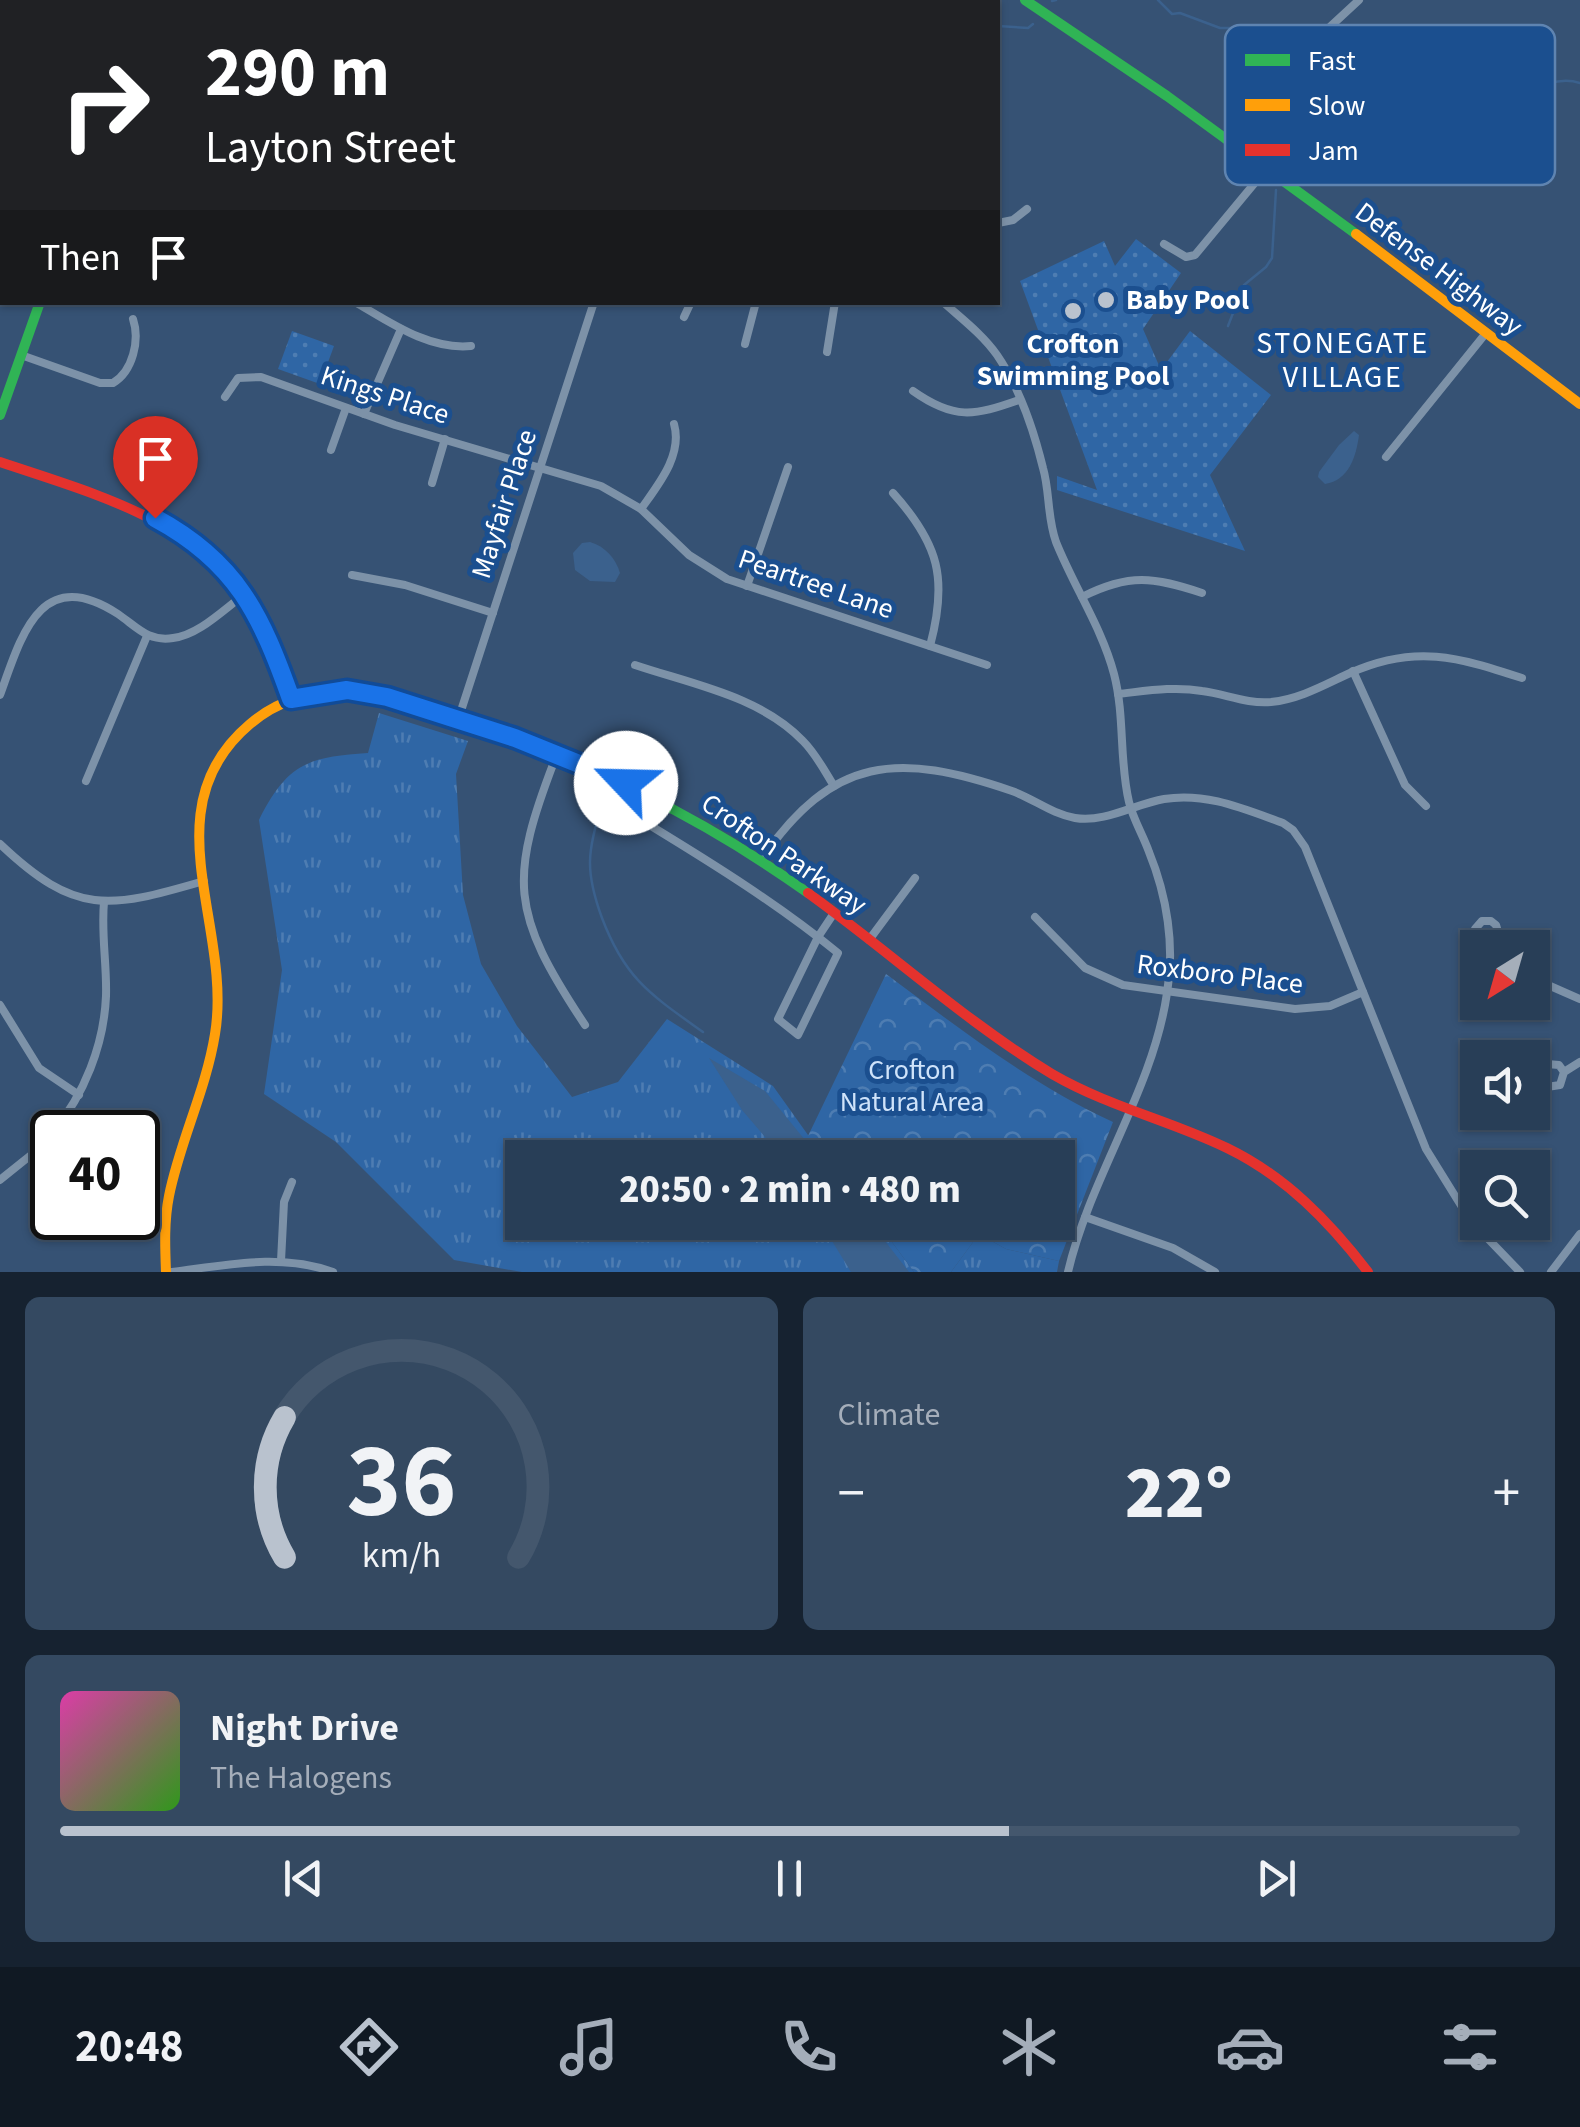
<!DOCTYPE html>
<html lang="en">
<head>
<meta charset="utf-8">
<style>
  body { margin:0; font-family:"Source Sans 3",sans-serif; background:#344961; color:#f1f3f6; height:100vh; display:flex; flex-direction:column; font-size:38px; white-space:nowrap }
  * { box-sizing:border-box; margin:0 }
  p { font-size:32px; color:#a5aeba }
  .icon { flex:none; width:55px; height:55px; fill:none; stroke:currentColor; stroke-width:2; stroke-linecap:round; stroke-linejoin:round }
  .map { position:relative; height:1272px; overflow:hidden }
  .details { display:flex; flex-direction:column; gap:25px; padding:25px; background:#162230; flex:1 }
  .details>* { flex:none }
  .top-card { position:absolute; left:0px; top:0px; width:1000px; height:305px; box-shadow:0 2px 8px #0004,0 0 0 2px #44576d; background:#202124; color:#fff; overflow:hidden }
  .needle { width:65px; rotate:217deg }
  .buttons { position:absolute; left:1460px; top:930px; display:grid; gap:20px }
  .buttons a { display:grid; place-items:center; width:90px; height:90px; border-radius:0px; background:#283e57; box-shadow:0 2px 8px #0004,0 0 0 2px #44576d; font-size:50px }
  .speed { position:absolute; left:30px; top:1110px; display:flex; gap:20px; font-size:50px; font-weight:700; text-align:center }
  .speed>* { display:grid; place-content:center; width:130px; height:130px; border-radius:50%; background:#283e57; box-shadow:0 2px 8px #0004,0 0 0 2px #44576d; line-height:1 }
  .speed .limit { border:5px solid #111; border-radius:15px; background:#fff; color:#111 }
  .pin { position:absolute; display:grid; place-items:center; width:85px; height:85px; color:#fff; margin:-102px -42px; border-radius:50% 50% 50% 0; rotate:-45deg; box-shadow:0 0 10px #0007 }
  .pin .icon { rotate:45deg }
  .me { position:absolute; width:110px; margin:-55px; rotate:294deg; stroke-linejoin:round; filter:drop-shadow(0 0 8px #0008) }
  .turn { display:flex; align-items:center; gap:35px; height:210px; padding:0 40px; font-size:45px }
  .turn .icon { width:130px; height:130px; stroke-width:2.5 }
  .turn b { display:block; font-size:70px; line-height:85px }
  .then { display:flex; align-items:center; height:95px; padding:0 40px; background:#0003; gap:20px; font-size:38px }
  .big { font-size:75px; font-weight:800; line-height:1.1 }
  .details .widget { flex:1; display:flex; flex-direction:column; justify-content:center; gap:15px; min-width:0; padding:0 35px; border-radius:15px; background:#344961 }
  .details .dial { align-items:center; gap:0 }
  .dial svg { height:260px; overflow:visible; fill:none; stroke:#44576d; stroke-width:7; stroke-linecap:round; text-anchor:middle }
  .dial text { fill:#f1f3f6; stroke:none }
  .song { display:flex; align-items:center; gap:30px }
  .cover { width:120px; height:120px; border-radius:15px; background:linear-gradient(135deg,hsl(320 70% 55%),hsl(110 70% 35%)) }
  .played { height:10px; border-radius:5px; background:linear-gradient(90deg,#b9c2ce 65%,#44576d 65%) }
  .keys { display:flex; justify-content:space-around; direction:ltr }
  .heat { display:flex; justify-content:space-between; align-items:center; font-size:55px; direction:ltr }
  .details .tiles { flex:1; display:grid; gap:25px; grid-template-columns:1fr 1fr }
  .widget:last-child { grid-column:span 2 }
  .trip { position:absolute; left:505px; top:1140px; width:570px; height:100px; border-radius:0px; background:#283e57; box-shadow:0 2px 8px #0004,0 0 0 2px #44576d; font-weight:800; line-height:100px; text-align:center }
  .dock { display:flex; height:160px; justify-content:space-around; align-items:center; background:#101923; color:#a5aeba }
  .dock .icon { width:70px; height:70px }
  .dock .current { color:#b9c2ce }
  .dock b { font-size:45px; color:#f1f3f6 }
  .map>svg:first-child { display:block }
  .grass { fill:url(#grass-tufts) }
  .forest { fill:url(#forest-crowns) }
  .park { fill:url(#park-dots) }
  .water { fill:#3b618d }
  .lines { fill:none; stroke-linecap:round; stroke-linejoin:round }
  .stream { stroke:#3b618d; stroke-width:2.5 }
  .street { stroke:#7d92a8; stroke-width:8 }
  .fast { stroke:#30b455; stroke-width:10 }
  .slow { stroke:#ff9f0a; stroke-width:10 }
  .jam { stroke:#e5322d; stroke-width:10 }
  .route-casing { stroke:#114b97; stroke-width:25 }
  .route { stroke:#1a73e8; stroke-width:18 }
  .poi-dot { fill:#b9c2ce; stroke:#1b4f8f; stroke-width:4 }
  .labels { text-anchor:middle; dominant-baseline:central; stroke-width:10; stroke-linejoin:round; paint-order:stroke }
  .street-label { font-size:28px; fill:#fff; stroke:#1b4f8f }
  .poi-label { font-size:28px; font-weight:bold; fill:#fff; stroke:#1b4f8f; text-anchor:start }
  .park-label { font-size:28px; fill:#cfe3fa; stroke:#1b4f8f }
  .neighbourhood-label { font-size:30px; letter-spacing:2.5px; fill:#fff; stroke:#1b4f8f }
  .key { fill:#1b4f8f; stroke:#5f84b1; stroke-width:2.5 }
  .key-label { font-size:28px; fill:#fff }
</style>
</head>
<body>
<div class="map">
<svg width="1580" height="1272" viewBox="0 0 1580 1272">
  <defs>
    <pattern id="grass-tufts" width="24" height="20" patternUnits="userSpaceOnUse" patternTransform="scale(2.5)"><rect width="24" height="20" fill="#2f66a5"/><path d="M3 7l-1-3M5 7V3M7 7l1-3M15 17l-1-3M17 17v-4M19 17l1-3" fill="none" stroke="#4e7db2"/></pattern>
    <pattern id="forest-crowns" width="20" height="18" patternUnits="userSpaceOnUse" patternTransform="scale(2.5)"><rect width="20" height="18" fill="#2f66a5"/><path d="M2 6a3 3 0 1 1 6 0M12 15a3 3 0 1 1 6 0" fill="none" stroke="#4e7db2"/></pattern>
    <pattern id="park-dots" width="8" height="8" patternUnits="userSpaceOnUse" patternTransform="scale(2.5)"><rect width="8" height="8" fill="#2f66a5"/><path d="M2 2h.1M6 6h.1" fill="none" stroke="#4e7db2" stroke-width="1.8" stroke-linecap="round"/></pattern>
  </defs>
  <rect width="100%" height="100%" fill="#365274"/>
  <g class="grass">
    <path d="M 379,713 L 468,741 L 456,774 L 463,895 L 481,964 L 517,1026 L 572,1097 L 618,1082 L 667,1019 L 773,1086 L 808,1135 L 837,1157 L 522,1158 L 522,1222 L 878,1223 L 914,1272 L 522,1272 L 454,1260 L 336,1142 L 264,1094 L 282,970 L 259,820 C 287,764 307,757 368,753 Z"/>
    <path d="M 979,1234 L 1006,1249 L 1059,1261 L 1057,1272 L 951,1272 Z"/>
  </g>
  <path class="forest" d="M 886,974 C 959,1028 1030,1084 1113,1122 L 1059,1261 L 1006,1249 L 979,1234 L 951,1272 L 914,1272 L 878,1223 L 1058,1222 L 1058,1158 L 837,1157 L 808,1136 Z"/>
  <g class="park">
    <path d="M 1136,239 L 1181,273 L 1143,329 L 1161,370 L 1190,331 L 1271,395 L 1210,475 L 1245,551 L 1057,490 L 1057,476 L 1097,490 L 1020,281 L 1104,241 L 1115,266 Z"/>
    <path d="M 292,331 L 334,346 L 320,384 L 278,369 Z"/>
  </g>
  <g class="water">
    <path d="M 1354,431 L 1359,435 C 1356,457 1349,480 1325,484 L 1318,477 L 1319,472 L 1339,445 Z"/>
    <path d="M 590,542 C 605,546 616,559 620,573 L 615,582 L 590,581 L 575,570 L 573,553 L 582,543 Z"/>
    <path d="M 709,1058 L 765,1091 L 805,1140 L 827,1157 L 782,1157 L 742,1110 Z"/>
    <path d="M 821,1223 L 871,1223 L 909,1272 L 851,1272 Z"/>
  </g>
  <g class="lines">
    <g class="stream">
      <path d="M 906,0 L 908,2"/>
      <path d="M 1158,0 L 1172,14 L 1180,13 L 1220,28 L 1240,28 L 1261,43 L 1311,40 L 1322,44 L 1324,61 L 1331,65 L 1355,63 L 1383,85 L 1398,85 L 1431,95 L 1448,94 L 1464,104 L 1465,113 L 1470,118 L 1485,108 L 1493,108 L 1514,121 L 1518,118 L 1521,100 C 1536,86 1560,76 1580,83"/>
      <path d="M 1052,1 L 1056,0"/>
      <path d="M 864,2 L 865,0"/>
      <path d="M 998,26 L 1028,28 L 1033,24"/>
      <path d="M 1291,167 L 1298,160 L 1304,145 L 1325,121 L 1337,67"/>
      <path d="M 1228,326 L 1244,285 L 1266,267 L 1272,258 L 1276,190"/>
      <path d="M 602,805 C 587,851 585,872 602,918 C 625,979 651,995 703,1032"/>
    </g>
    <g class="street">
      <path d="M 329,0 L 329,2"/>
      <path d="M 753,2 L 755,0"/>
      <path d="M 1246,150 L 1283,102 L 1319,37 L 1359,0"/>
      <path d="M 998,223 L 1013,220 L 1027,209"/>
      <path d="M 1164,244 L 1186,257 L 1195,255 L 1268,167"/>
      <path d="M 355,302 C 391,323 429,350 471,346"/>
      <path d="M 943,302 C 962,319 982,334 997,355 C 1019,387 1034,431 1043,468 C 1050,492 1047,517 1056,542 C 1074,587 1102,628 1114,674 C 1125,716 1119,761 1129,802 C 1133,819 1143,835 1149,852 C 1167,896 1175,946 1167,993 C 1153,1090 1090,1177 1068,1272"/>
      <path d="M 684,317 L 691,302"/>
      <path d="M 745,344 L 756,302"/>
      <path d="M 827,352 L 835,302"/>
      <path d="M 21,355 L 100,383 L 113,383 C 133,371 140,340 133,319"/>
      <path d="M 913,391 C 954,420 974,416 1019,400"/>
      <path d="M 225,397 L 238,378 L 261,377 L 395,425 L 601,486 L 641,509 L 689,555 L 727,579 L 987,665"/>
      <path d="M 364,414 L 401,329"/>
      <path d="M 331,450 L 346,408"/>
      <path d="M 1386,457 L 1486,333"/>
      <path d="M 432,483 L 445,439"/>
      <path d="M 893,493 C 939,544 948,579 930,646"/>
      <path d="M 641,509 C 658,485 683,455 674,424"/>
      <path d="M 352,575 L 405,585 L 493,613"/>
      <path d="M 747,586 L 788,467"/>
      <path d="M 1082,597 C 1129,573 1154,577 1202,593"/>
      <path d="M 635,665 C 691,684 760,696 803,741 C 816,754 824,770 834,786"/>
      <path d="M 1353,671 L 1405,785 L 1426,806"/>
      <path d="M 1118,694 C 1146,691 1174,686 1202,691 C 1226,694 1246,704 1271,702 C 1300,699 1324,685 1350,673 C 1415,644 1458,657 1522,678"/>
      <path d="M 0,695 C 21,637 40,563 118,614 C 137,627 148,642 173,638 C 199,635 224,609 245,594"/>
      <path d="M 458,720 L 594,302"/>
      <path d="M 557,754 C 508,880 510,912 585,1025"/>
      <path d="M 86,781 L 147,636"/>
      <path d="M 663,801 L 651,826 C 715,865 779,905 838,953 L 798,1035 L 778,1019 L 818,937 L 834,913"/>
      <path d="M 0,844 C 76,916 108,909 204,881"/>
      <path d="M 761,860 C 833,755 898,752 1012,791 C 1034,799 1052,814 1075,818 C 1105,823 1135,804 1164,799 C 1206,792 1244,809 1283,823 L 1293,830 L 1305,847 L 1426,1149 L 1470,1220 L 1520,1272"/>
      <path d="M 1035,917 L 1085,968 L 1123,985 L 1295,1009 L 1330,1006 L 1363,992"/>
      <path d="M 869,940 L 915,878"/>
      <path d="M 1494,942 L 1499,935 L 1496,925 L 1491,921 L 1482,921 L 1475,929 L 1477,939 L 1486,944 L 1494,942 L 1499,948"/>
      <path d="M 1532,978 L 1580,999"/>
      <path d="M 0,1005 L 39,1068 L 79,1095"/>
      <path d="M 1564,1072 L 1559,1065 L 1547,1064 L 1540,1071 L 1541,1081 L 1547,1087 L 1560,1085 L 1564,1072 L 1580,1062"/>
      <path d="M 53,1132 C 84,1095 104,1045 106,996 C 107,964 101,934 104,902"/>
      <path d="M 0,1180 L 36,1151 L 52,1134"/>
      <path d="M 1085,1217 L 1173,1248 L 1215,1272"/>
      <path d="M 281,1261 L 284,1202 L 292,1182"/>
      <path d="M 172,1272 C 227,1265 280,1253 333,1272"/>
      <path d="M 1551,1272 L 1580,1234"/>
    </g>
    <g class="fast">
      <path d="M 1025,0 L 1167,96 L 1356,234"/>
      <path d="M 157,2 L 158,0"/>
      <path d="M 0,415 L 40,302"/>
      <path d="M 365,692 C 400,699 433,713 467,724 C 593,764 700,816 808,893"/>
    </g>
    <g class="slow">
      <path d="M 1356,234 L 1580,404"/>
      <path d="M 166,1272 C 165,1246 164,1221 169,1196 C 180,1141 206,1090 215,1034 C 233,926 149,809 250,724 C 283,696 323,688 365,692"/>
    </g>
    <g class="jam">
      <path d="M 0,462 C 95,494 202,521 257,614 C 273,640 281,670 291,699"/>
      <path d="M 808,893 C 890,952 966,1022 1052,1074 C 1109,1107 1169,1120 1227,1148 C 1285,1176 1329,1221 1368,1272"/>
    </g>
  </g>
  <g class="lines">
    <g class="route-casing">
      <path id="route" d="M 155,518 C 237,562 261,615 291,699 L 347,690 L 387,697 L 515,738 L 626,783"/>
    </g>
    <use href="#route" class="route"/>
  </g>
  <g class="poi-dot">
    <circle cx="1106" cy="300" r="10"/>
    <circle cx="1073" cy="311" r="10"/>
  </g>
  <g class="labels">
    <g class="street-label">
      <text transform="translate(1439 269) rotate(37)">Defense Highway</text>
      <text transform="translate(385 395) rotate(18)">Kings Place</text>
      <text transform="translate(504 504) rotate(-72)">Mayfair Place</text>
      <text transform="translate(816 584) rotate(19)">Peartree Lane</text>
      <text transform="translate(784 854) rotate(34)">Crofton Parkway</text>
      <text transform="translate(1220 974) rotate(7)">Roxboro Place</text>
    </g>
    <g class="poi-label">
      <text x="1126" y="300">Baby Pool</text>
      <text x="1073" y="344" text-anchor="middle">Crofton<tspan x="1073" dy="32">Swimming Pool</tspan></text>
    </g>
    <g class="park-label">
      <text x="912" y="1070">Crofton<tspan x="912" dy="32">Natural Area</tspan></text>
    </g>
    <g class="neighbourhood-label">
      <text x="1343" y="343">STONEGATE<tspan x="1343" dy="34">VILLAGE</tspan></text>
    </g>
  </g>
  <rect x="1225" y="25" width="330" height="160" rx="15" class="key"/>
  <rect x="1245" y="54" width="45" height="12" fill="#30b455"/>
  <rect x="1245" y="99" width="45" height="12" fill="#ff9f0a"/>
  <rect x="1245" y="144" width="45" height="12" fill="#e5322d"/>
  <g class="key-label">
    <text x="1308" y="70">Fast</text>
    <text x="1308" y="115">Slow</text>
    <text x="1308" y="160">Jam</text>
  </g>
</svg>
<div class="buttons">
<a><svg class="needle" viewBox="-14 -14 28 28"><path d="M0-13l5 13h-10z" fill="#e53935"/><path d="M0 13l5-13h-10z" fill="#a5aeba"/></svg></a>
<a><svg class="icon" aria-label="sound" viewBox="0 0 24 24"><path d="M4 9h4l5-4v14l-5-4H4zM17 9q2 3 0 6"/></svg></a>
<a><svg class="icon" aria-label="search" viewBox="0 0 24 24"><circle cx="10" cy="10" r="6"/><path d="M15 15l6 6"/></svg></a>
</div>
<div class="speed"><div class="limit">40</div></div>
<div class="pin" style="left:155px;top:518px;background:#d93025"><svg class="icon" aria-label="arrive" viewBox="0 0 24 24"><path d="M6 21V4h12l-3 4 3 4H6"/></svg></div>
<svg class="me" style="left:626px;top:783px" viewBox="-20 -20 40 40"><circle r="19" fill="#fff"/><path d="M0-13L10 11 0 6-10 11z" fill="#1a73e8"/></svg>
<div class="trip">20:50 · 2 min · 480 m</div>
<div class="top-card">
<div class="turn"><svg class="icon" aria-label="right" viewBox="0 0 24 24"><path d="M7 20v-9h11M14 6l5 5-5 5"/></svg><div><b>290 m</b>Layton Street</div></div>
<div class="then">Then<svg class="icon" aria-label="arrive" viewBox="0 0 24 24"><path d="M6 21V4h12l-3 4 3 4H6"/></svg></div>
</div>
</div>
<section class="details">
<div class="tiles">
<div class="widget dial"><svg viewBox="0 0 100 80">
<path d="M14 69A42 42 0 1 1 86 69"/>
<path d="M14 69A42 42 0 0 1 14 26" stroke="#b9c2ce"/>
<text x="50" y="56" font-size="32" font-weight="700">36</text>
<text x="50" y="72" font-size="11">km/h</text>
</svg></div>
<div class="widget"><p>Climate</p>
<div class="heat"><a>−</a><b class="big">22°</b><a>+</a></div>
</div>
<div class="widget">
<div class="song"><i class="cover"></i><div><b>Night Drive</b><p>The Halogens</p></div></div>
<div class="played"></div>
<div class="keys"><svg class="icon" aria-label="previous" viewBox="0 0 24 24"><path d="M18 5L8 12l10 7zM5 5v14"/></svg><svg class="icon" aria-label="pause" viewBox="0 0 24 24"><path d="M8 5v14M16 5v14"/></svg><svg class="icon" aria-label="next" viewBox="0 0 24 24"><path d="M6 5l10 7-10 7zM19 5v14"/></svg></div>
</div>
</div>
</section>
<nav class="dock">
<b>20:48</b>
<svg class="icon current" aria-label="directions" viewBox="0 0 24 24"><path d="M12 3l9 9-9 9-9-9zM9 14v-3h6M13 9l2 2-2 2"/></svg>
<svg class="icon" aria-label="music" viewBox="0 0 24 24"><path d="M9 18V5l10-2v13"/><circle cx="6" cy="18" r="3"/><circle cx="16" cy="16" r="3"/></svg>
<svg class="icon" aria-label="phone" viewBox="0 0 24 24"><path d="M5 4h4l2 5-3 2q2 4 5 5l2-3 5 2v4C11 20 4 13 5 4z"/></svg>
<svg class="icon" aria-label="climate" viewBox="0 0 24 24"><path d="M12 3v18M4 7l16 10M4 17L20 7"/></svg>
<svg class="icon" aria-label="car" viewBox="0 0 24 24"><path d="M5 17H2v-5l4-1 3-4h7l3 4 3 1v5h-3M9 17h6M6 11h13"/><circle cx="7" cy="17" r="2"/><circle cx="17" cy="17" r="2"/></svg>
<svg class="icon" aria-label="filters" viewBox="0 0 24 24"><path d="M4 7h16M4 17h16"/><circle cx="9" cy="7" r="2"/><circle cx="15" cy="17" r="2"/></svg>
</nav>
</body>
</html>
